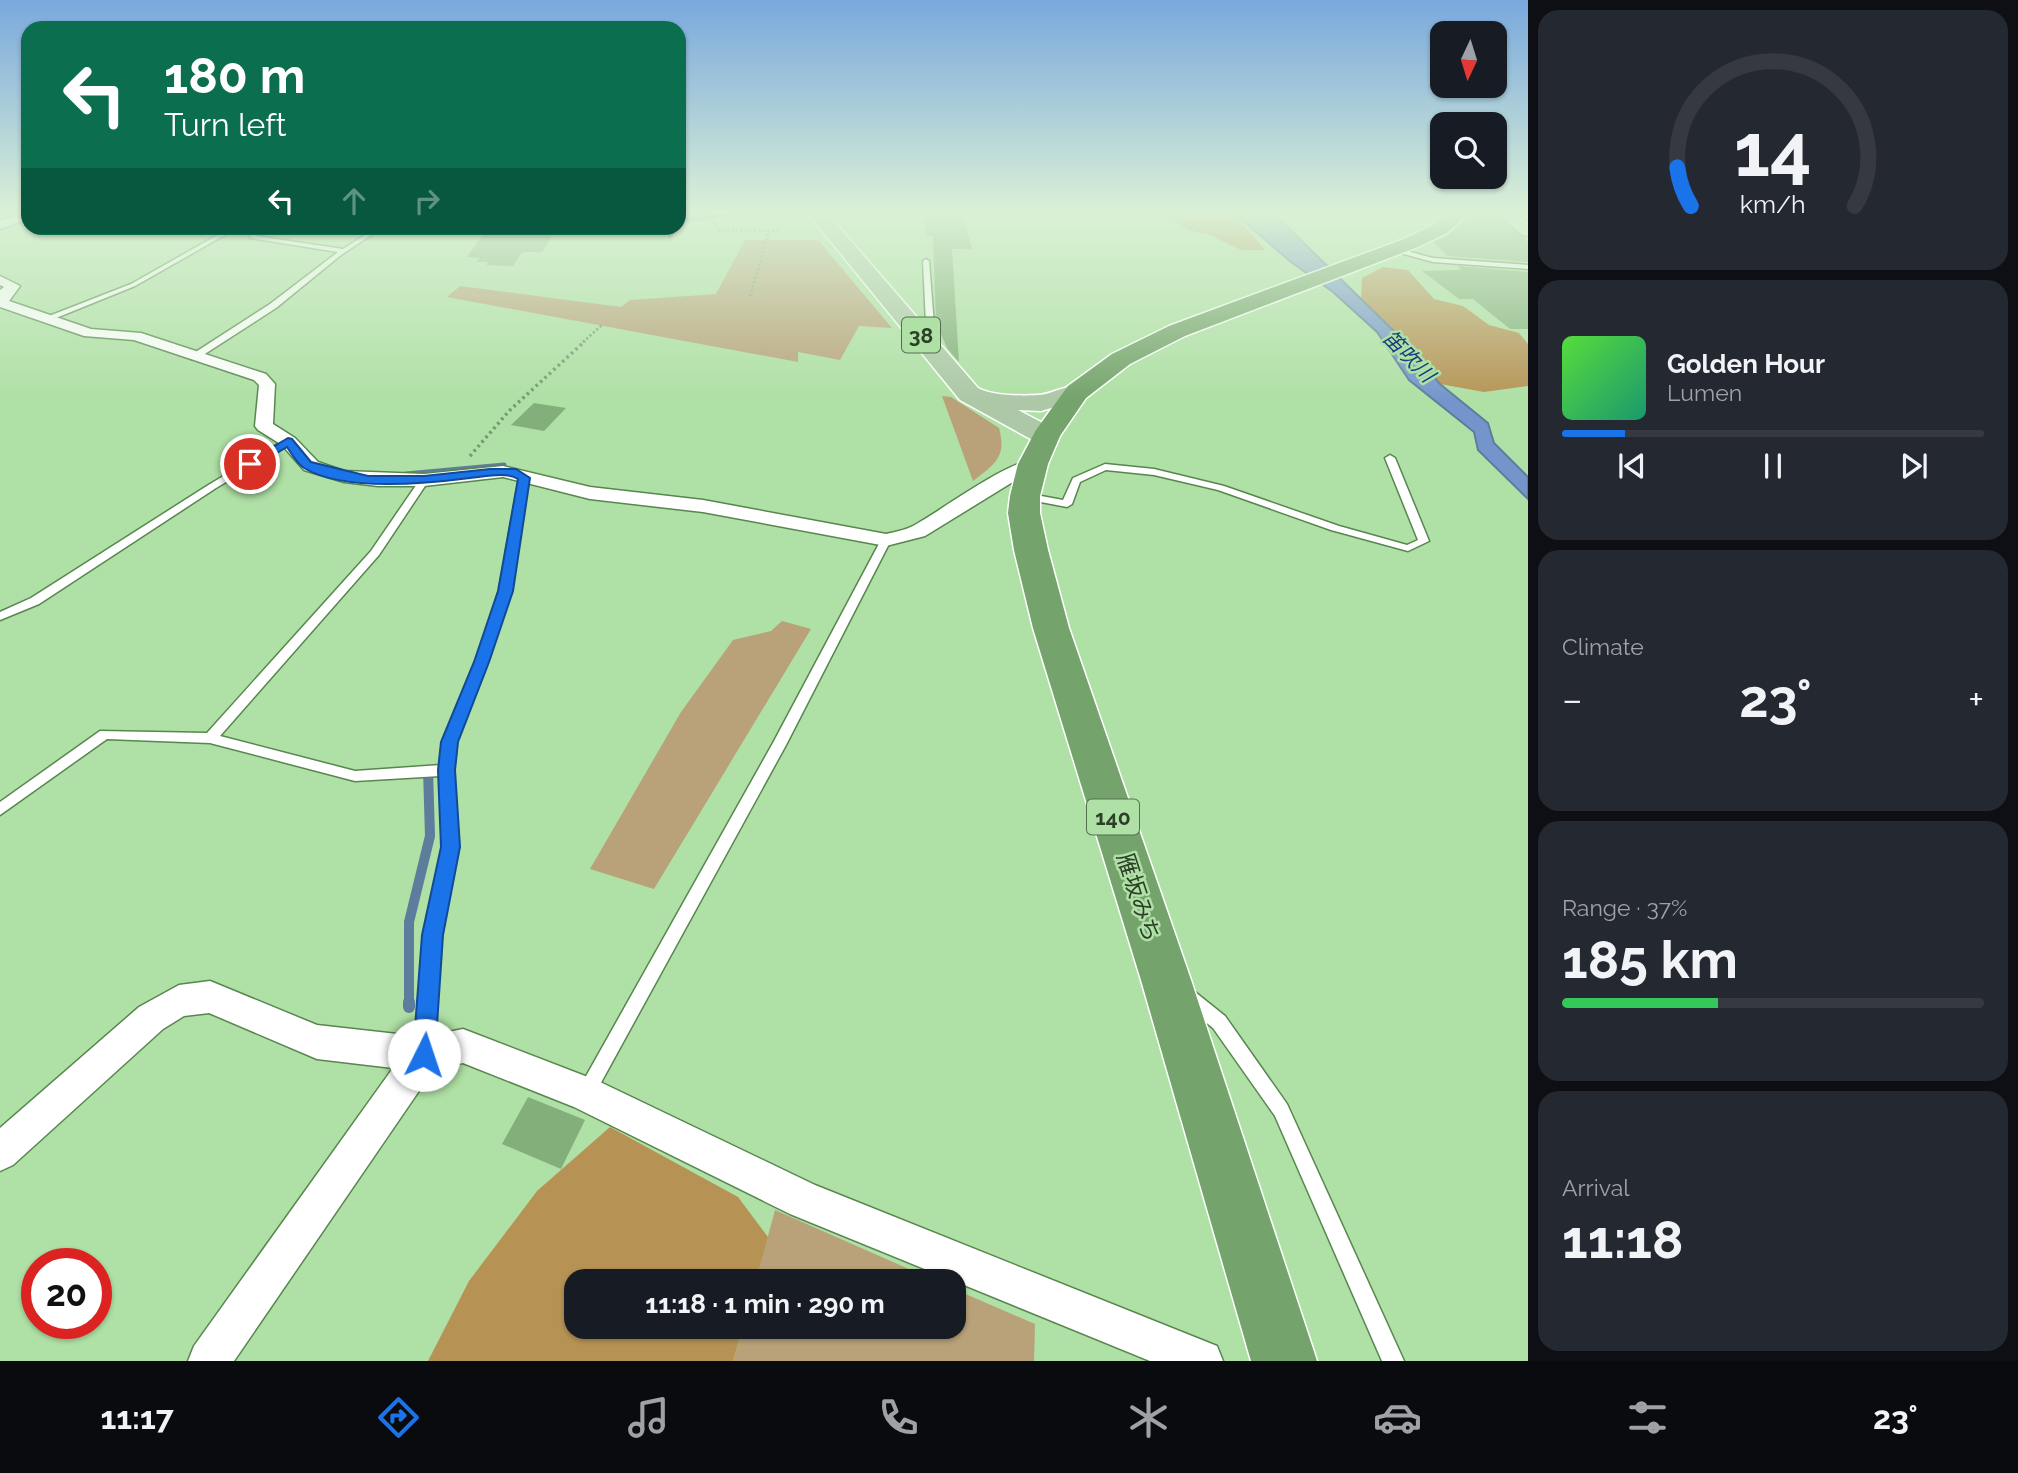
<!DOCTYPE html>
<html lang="en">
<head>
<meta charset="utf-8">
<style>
  body { margin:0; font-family:Raleway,"Noto Sans JP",sans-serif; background:#242831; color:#f1f3f6; height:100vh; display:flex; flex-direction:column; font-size:26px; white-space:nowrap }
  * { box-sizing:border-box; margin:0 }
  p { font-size:23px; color:#9ea1a6 }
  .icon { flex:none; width:38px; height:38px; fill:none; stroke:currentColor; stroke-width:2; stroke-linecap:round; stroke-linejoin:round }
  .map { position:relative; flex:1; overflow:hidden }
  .sheet { display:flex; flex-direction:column; gap:10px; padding:10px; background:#0d0f14; width:490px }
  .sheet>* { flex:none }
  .guide { position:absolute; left:21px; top:21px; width:665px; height:214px; border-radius:21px; box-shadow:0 2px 5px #0004; background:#0b6e4f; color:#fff; overflow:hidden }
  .needle { width:46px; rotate:184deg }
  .controls { position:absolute; left:1430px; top:21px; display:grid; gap:14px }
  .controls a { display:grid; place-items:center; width:77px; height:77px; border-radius:14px; background:#171b24; box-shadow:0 2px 5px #0004; font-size:35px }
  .speed { position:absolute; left:21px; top:1248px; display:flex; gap:14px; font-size:35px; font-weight:700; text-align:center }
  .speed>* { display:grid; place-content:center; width:91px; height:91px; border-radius:50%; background:#171b24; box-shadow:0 2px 5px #0004; line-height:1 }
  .speed .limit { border:10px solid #d22; background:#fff; color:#111 }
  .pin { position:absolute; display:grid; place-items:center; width:60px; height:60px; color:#fff; margin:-30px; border:4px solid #fff; border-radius:50%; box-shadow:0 2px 7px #0007 }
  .me { position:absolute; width:77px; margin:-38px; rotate:4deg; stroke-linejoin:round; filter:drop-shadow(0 0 5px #0008) }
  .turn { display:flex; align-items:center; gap:24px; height:147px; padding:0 28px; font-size:32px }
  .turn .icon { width:91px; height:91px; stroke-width:2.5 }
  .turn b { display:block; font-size:49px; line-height:60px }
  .lanes { display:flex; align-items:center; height:66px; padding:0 28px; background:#0003; justify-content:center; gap:35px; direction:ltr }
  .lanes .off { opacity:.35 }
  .big { font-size:52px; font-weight:700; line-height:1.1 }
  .sheet .widget { flex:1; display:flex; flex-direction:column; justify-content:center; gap:10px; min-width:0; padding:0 24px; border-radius:21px; background:#242831 }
  .sheet .dial { align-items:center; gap:0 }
  .dial svg { height:182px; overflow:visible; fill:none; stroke:#363941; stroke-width:7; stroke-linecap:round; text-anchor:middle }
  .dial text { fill:#f1f3f6; stroke:none }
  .song { display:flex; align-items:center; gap:21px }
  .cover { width:84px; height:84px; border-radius:10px; background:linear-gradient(135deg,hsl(110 70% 55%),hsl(160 70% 35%)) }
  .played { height:7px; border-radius:4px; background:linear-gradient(90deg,#1a73e8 15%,#363941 15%) }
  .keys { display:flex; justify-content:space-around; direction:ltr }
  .heat { display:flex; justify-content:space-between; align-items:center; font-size:38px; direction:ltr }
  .charge { height:10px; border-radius:5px; background:linear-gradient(90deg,#34c759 37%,#363941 0) }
  .trip { position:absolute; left:564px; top:1269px; width:402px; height:70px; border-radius:21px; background:#171b24; box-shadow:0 2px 5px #0004; font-weight:700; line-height:70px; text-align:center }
  .menu { display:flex; height:112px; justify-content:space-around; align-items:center; background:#090b0e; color:#9ea1a6 }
  .menu .icon { width:49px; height:49px }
  .menu .active { color:#1a73e8 }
  .menu b { font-size:32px; color:#f1f3f6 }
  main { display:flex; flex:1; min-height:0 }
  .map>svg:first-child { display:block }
  .green { fill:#b9a179 }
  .forest { fill:#b69355 }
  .water { fill:#7495cc; stroke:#5e7c9b; stroke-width:2 }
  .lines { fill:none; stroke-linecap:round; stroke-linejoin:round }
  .stream-far3 { stroke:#5e7c9b; stroke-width:4.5 }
  .stream-far2 { stroke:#5e7c9b; stroke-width:5 }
  .stream-far1 { stroke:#5e7c9b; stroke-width:10 }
  .stream { stroke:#5e7c9b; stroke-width:12 }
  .building { fill:#83b07a }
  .lane-casing { stroke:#58864f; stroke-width:3 }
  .street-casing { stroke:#58864f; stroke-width:3 }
  .secondary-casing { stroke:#58864f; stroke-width:3 }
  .primary-casing { stroke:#fff; stroke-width:3 }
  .highway-casing { stroke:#fff; stroke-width:3 }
  .path-far1 { stroke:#74996d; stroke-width:2.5; stroke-dasharray:2 2.5; stroke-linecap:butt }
  .path { stroke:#74996d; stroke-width:3.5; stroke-dasharray:2.5 3.5; stroke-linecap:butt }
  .lane { fill:#fff; fill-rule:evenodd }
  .street { fill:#fff; fill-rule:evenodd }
  .secondary { fill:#d5e3d3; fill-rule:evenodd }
  .primary { fill:#acc8a6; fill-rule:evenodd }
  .highway { fill:#74a36b; fill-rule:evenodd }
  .route { fill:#1a73e8; stroke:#114b97; stroke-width:2 }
  .labels { text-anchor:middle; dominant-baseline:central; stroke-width:5; stroke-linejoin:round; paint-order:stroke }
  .shield { fill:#afe0a5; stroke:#53704e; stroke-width:2 }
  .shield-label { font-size:21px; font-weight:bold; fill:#2c4028 }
  .far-water-label { font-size:21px; font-style:italic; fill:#183f81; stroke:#afe0a5 }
  .street-label { font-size:23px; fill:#2c4028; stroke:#afe0a5 }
</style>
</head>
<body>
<main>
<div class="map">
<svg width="1528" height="1361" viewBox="0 0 1528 1361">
  <rect width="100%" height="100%" fill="#afe0a5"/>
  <g class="green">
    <path d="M 745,240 L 818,240 L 892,328 L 859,326 L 840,360 L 798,352 L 798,362 L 447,297 L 460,286 L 621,307 L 630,300 L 716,294 Z"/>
    <path d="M 942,396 L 951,397 L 999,428 C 1007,457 995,464 973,481 Z"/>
    <path d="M 782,621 L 811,629 L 654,889 L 590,869 L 681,712 L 733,640 L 771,631 Z"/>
    <path d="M 775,1210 L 936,1281 L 756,1281 Z"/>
    <path d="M 954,1289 L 1035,1324 L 1034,1361 L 733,1361 L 743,1327 L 954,1326 Z"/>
  </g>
  <g class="forest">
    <path d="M 1157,211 L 1226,211 L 1238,219 L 1265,250 L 1241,250 L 1210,235 L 1189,230 Z"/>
    <path d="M 1383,267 L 1408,270 L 1434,299 L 1463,306 L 1489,325 L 1519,333 L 1528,344 L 1528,386 L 1484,392 L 1440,384 L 1403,340 L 1361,300 L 1362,278 Z"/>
    <path d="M 610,1127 L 738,1197 L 768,1237 L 756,1281 L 576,1281 L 576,1326 L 743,1327 L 733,1361 L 428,1361 L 469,1281 L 537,1191 Z"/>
  </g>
  <path class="water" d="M 1232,211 L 1271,211 L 1403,340 L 1440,384 L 1488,423 L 1494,443 L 1528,477 L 1528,499 L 1478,450 L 1474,432 L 1409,380 L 1377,332 L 1333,292 L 1291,262 Z"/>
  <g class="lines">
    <g class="stream-far3">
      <path d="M 679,221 L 725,215 L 734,211"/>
      <path d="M 670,236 L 674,228"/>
    </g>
    <path class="stream-far2" d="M 406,474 L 504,465"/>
    <path class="stream-far1" d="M 409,1004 L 409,922 L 430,836 L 428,770"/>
    <path class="stream" d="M 409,1002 L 409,1007"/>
  </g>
  <g class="building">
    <path d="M 922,212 L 962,213 L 972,249 L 952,249 L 959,362 L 947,348 L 936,322 L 933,236 L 927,236 Z"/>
    <path d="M 1473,212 L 1501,218 L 1524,238 L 1528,242 L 1528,262 L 1448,256 L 1433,242 L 1449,235 Z"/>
    <path d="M 488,228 L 557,228 L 542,252 L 522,252 L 513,266 L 486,265 L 488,262 L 476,262 L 480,258 L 467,257 Z"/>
    <path d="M 1458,266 L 1528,272 L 1528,329 L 1510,329 L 1473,299 L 1459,299 L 1422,271 L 1461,270 Z"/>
    <path d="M 534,403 L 566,408 L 544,431 L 511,425 Z"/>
    <path d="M 528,1097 L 585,1120 L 561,1169 L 502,1144 Z"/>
  </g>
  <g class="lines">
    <g class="lane-casing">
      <g id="lane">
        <path d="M 230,228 L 237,228 L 135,286 L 51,320 L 44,318 L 131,284 Z"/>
        <path d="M 253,228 L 259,228 L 256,236 L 343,249 L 376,228 L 382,228 L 341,255 L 276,308 L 197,359 L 191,359 L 191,355 L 270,304 L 338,252 L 250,238 Z"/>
        <path d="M 1395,248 L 1433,258 L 1528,265 L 1528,269 L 1433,262 L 1393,251 L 1393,249 Z"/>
        <path d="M 926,259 L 929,261 L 934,325 L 915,330 L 911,328 L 912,326 L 926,324 L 923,261 Z"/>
        <path d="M 288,438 L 291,439 L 291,443 L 216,488 L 39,604 L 0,620 L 0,612 L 31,598 L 210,484 Z"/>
        <path d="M 1390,455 L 1395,458 L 1429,541 L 1408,551 L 1331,530 L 1218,490 L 1154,475 L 1106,470 L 1080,482 L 1072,504 L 1067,507 L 1025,499 L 1020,496 L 1025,493 L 1063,500 L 1073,478 L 1105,464 L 1154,469 L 1224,486 L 1339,526 L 1407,545 L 1418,540 L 1385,458 Z"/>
        <path d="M 524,475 L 529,478 L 511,591 L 488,662 L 457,742 L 454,770 L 457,847 L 441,935 L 433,1052 L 430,1058 L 424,1061 L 418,1058 L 415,1052 L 425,935 L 443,847 L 440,776 L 355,781 L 210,743 L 107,739 L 0,815 L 0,802 L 100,731 L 207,733 L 371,551 L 421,478 L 424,477 L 429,480 L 379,555 L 220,736 L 355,771 L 441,765 L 443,742 L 476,662 L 499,591 L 519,478 Z"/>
        <path d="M 886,537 L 891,540 L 786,745 L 592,1099 L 586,1102 L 580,1099 L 577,1093 L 580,1087 L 773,743 L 881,540 Z"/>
        <path d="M 1189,990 L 1195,992 L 1225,1016 L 1287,1104 L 1404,1361 L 1382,1361 L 1275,1116 L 1213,1028 L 1183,1004 L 1181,998 L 1183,992 Z"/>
      </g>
    </g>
    <g class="street-casing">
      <g id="street">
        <path d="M 28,211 L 28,219 L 0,229 L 0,221 Z"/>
        <path d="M 0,276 L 20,286 L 9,301 L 91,329 L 141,333 L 266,374 L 275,384 L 273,424 L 295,438 L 318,462 L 344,471 L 424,474 L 503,466 L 590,487 L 703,500 L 886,534 C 895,532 905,530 913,526 C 938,513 1016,454 1040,460 L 1042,464 L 925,536 L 886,546 L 703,512 L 590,499 L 503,477 L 424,486 L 378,486 L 344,482 L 304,470 L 282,445 L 258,430 L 255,426 L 259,385 L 254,380 L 134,340 L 84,336 L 0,307 L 0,290 L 4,287 L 0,285 Z"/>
        <path d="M 210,981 L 317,1025 L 424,1037 L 463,1029 L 598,1081 L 815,1185 L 1217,1346 L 1223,1361 L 1150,1361 L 790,1214 L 574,1107 L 463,1063 L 434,1069 L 234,1361 L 188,1361 L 194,1346 L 393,1068 L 317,1059 L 209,1013 L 184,1016 L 163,1029 L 13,1165 L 0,1171 L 0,1128 L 139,1007 L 179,985 Z"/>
      </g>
    </g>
    <g class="secondary-casing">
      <path id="secondary" d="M 1497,211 L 1515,211 L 1528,222 L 1528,236 L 1522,235 Z"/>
    </g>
    <g class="primary-casing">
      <path id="primary" d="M 806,211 L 825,211 L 978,388 C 992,396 1022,396 1038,395 C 1055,394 1069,382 1086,386 L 1090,392 L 1086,398 L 1041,411 L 1018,410 L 1056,430 L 1060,436 L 1056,442 L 1046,444 L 1036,442 L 960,400 Z"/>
    </g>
    <g class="highway-casing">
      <path id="highway" d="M 1450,211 L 1471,211 L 1447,233 L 1418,247 L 1185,336 L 1130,364 L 1086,398 L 1060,436 L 1048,464 L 1040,496 L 1040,513 L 1048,550 L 1069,628 L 1191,980 L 1317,1361 L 1251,1361 L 1141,980 L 1033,628 L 1014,550 L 1008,513 L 1010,496 L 1018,464 L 1036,430 L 1068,386 L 1112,354 L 1169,326 L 1404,239 L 1433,225 Z"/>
    </g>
    <g class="path-far1">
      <path d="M 697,211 L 718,226 L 718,231"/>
      <path d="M 975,211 L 976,217 L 1087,211"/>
      <path d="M 718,230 L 780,231"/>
      <path d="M 750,296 L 768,235 L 766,231"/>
      <path d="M 583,342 L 603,324"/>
    </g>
    <path class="path" d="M 470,456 L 509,411 L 585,341"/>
    <use href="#lane" class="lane"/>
    <use href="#street" class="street"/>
    <use href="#secondary" class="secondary"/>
    <use href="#primary" class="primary"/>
    <use href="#highway" class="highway"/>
  </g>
  <linearGradient id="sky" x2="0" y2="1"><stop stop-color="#79a8dd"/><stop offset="0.53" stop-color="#dbf1d6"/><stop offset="1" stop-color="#dbf1d6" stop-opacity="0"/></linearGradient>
  <rect width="1528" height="401" fill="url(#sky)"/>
  <path class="route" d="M 288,438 L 292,439 L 311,462 L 368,476 L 424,476 L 490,469 L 516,469 L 530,478 L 513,591 L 489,662 L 458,742 L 455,770 L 460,847 L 443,935 L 435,1055 L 432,1062 L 424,1066 L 416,1062 L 413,1055 L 422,935 L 441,847 L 438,770 L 441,742 L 474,662 L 498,591 L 518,479 C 506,471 483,477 470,478 C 424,484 344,492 304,468 C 297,464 291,453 287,447 L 255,466 L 244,464 Z"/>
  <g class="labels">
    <g class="shield">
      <rect x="902" y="317.5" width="38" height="35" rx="5"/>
      <rect x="1087" y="799.5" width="52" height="35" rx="5"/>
    </g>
    <g class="shield-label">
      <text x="921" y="335">38</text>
      <text x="1113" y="817">140</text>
    </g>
    <g class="far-water-label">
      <text transform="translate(1409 356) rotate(45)">笛吹川</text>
    </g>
    <g class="street-label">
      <text transform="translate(1139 897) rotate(72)">雁坂みち</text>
    </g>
  </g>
</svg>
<div class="controls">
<a><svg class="needle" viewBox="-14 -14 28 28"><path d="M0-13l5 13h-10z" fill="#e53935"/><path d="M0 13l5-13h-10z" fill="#9ea1a6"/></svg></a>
<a><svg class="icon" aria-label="search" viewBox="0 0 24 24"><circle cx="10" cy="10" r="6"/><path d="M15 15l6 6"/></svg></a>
</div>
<div class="speed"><div class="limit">20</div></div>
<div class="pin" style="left:250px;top:464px;background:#d93025"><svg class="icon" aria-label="arrive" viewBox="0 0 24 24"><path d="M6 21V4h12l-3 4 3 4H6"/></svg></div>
<svg class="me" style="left:424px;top:1055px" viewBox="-20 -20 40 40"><circle r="19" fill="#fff"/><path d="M0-13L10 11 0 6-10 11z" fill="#1a73e8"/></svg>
<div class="trip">11:18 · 1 min · 290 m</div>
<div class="guide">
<div class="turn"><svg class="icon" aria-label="left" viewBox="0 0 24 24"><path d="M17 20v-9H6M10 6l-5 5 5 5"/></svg><div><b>180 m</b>Turn left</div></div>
<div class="lanes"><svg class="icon" aria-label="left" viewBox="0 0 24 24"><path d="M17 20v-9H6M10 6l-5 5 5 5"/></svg><svg class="icon off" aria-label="ahead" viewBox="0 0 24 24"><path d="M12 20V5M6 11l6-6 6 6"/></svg><svg class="icon off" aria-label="right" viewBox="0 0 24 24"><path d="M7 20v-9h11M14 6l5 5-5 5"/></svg></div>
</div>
</div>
<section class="sheet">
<div class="widget dial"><svg viewBox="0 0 100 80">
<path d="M14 69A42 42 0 1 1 86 69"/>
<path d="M14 69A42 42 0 0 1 8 52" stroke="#1a73e8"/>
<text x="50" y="56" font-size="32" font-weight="700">14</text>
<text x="50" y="72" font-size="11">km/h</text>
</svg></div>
<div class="widget">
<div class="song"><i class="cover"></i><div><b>Golden Hour</b><p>Lumen</p></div></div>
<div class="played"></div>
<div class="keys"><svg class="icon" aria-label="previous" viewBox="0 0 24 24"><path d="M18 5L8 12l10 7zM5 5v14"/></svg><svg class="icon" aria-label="pause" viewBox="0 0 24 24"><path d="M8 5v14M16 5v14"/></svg><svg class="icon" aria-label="next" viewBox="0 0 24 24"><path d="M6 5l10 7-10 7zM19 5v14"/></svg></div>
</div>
<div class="widget"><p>Climate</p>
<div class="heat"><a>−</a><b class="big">23°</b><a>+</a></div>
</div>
<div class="widget"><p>Range · 37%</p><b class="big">185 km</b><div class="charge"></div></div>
<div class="widget"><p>Arrival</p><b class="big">11:18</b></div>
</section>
</main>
<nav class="menu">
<b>11:17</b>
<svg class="icon active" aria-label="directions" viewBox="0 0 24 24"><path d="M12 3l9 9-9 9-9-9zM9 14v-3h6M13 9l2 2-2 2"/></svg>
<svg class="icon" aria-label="music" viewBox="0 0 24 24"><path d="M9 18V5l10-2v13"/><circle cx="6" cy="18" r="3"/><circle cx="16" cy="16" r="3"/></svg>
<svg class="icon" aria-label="phone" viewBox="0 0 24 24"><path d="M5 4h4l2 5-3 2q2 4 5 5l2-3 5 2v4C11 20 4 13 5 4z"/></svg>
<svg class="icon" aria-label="climate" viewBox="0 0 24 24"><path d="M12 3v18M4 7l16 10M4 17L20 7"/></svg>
<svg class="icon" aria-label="car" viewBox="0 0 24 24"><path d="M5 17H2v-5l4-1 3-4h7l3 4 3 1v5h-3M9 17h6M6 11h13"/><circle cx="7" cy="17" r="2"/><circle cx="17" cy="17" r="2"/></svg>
<svg class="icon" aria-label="filters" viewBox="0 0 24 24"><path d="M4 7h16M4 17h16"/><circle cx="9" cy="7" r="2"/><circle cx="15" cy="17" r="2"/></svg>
<b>23°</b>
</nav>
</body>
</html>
